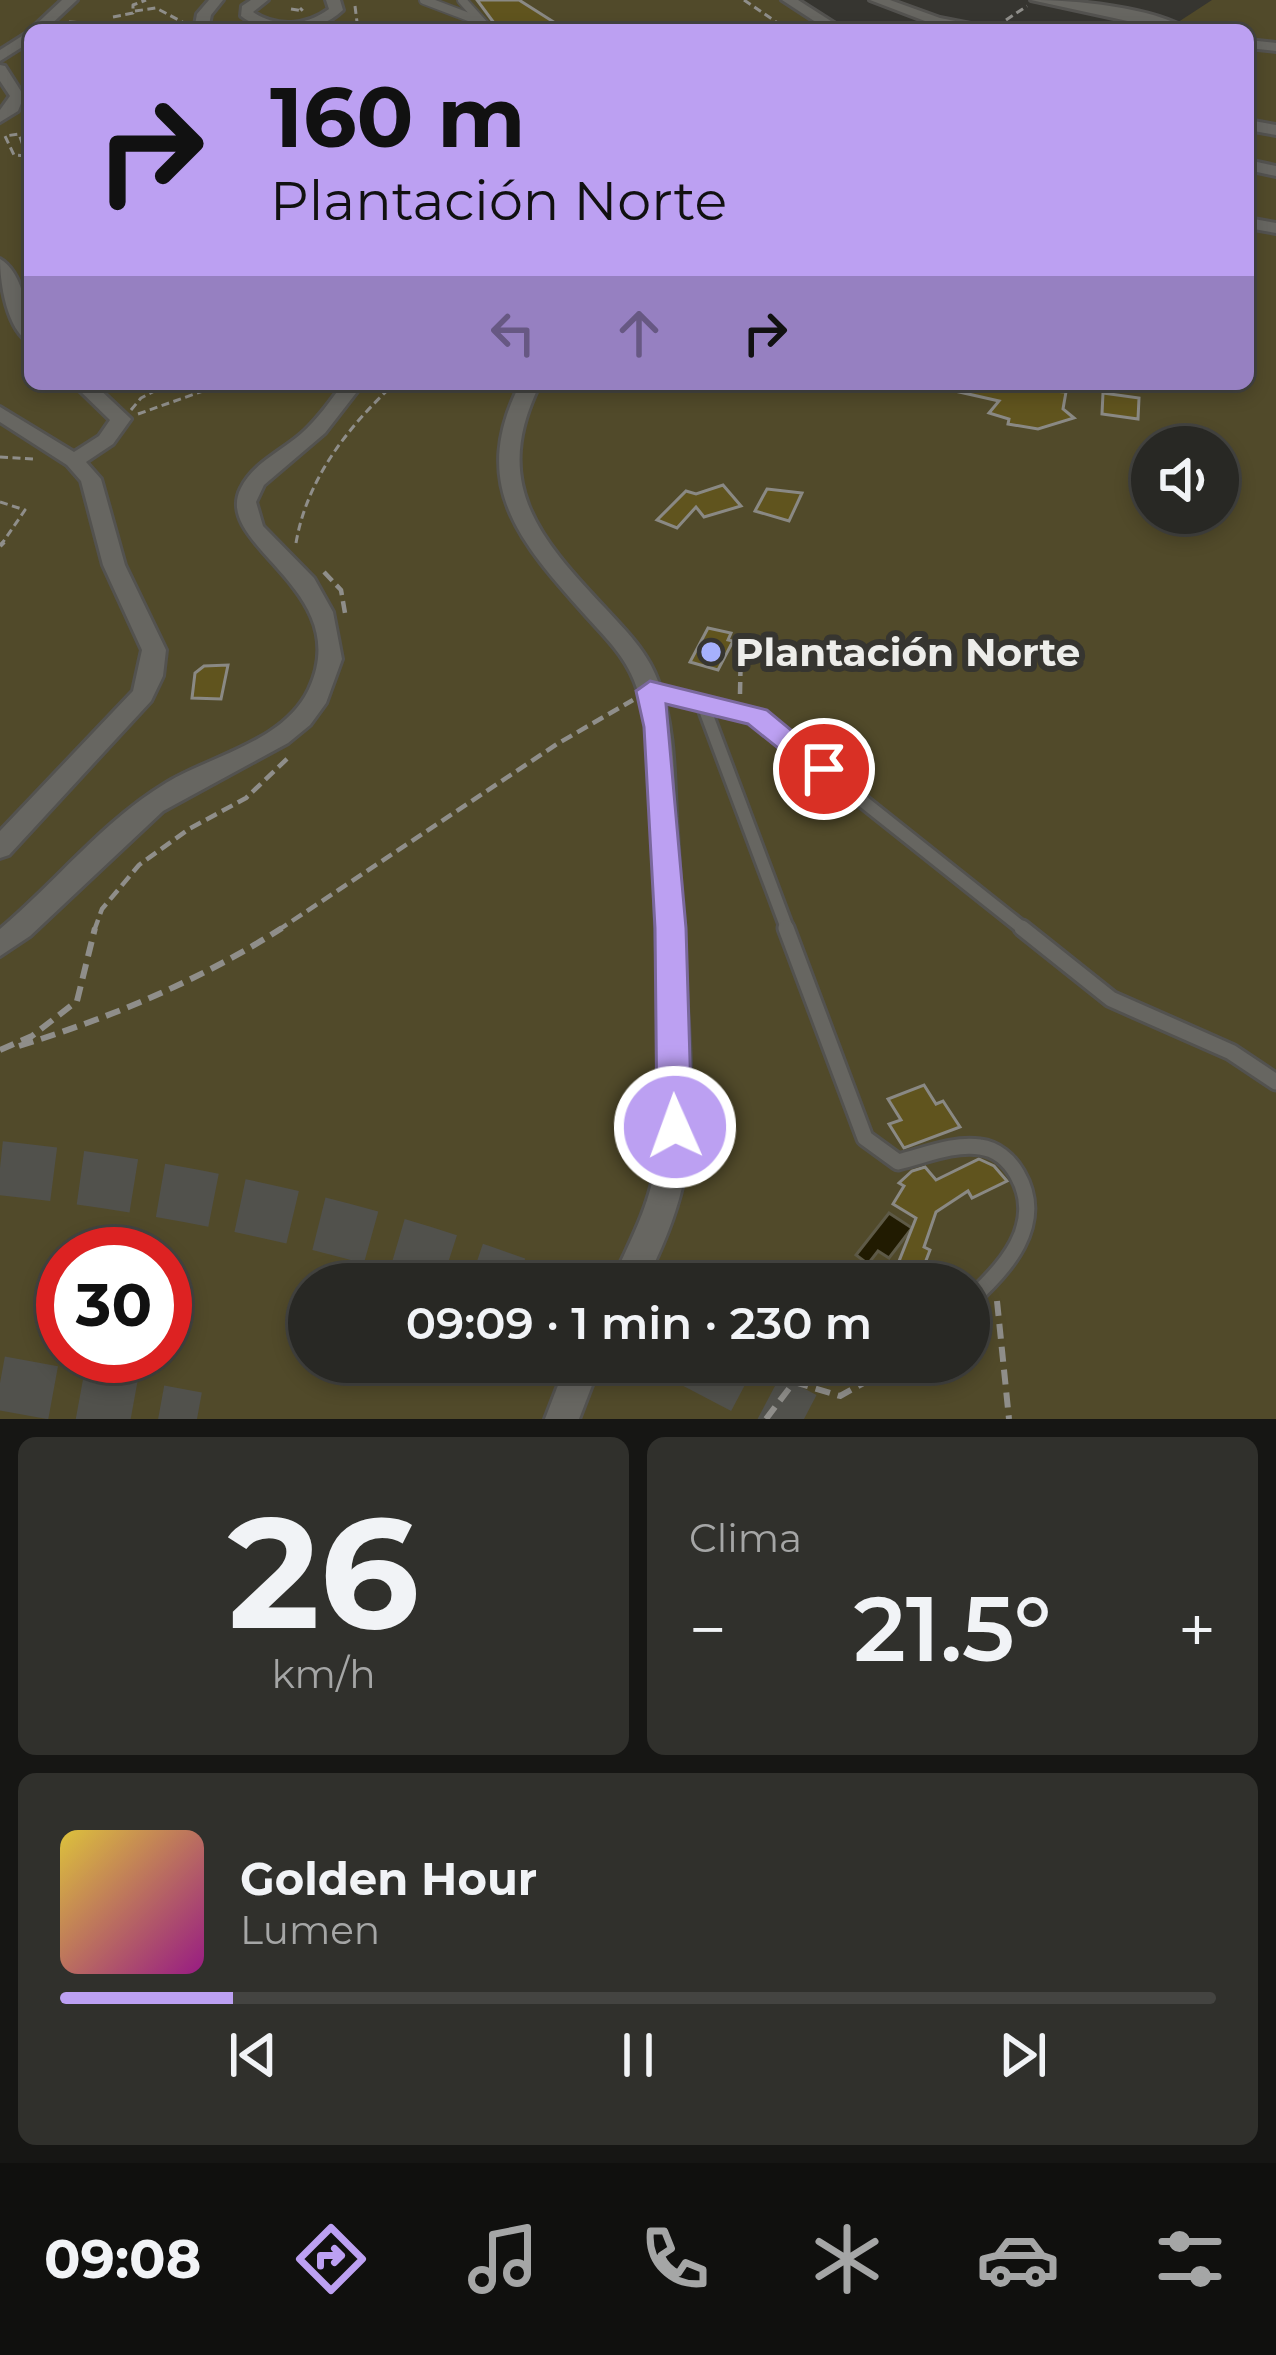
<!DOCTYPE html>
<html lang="es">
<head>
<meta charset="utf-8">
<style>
  body { margin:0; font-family:Montserrat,sans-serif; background:#30302c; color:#f1f3f6; height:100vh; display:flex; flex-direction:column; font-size:45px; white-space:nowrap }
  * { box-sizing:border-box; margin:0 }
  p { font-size:39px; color:#a5a6a6 }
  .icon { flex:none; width:66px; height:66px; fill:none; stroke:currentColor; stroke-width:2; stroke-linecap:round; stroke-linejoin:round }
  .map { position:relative; height:1419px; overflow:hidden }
  .side { display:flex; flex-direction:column; gap:18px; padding:18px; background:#161614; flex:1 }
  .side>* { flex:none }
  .hud { position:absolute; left:24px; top:24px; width:1230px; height:366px; border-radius:18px; box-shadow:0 6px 18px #0003,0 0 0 3px #444441; background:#bca0f2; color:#111; overflow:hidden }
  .tools { position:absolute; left:1131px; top:426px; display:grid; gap:24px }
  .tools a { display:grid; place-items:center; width:108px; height:108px; border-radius:50%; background:#282824; box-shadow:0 6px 18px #0003,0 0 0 3px #444441; font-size:60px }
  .speed { position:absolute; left:36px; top:1227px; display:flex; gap:24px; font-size:60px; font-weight:700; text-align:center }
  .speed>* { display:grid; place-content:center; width:156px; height:156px; border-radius:50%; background:#282824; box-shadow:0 6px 18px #0003,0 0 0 3px #444441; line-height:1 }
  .speed .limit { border:18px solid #d22; background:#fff; color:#111 }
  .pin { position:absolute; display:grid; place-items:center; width:102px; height:102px; color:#fff; margin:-51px; border:6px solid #fff; border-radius:50%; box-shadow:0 3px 12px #0007 }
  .me { position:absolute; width:132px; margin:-66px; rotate:358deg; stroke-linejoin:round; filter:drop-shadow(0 0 9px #0008) }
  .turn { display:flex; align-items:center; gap:42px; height:252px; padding:0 48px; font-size:54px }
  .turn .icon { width:156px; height:156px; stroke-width:2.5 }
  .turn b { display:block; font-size:84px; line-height:102px }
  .lanes { display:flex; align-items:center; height:114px; padding:0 48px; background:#0003; justify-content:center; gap:60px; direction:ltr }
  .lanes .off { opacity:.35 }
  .big { font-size:90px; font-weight:600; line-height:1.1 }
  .side .widget { flex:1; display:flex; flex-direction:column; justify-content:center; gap:18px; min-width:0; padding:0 42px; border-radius:18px; background:#30302c }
  .side .dial { align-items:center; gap:0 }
  .dial b { font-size:156px; line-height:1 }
  .song { display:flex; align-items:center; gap:36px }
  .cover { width:144px; height:144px; border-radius:18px; background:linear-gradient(135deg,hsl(50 70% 55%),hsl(310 70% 35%)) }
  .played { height:12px; border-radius:6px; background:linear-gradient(90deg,#bca0f2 15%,#444441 15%) }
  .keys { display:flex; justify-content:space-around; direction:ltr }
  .heat { display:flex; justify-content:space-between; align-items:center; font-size:66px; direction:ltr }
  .side .tiles { flex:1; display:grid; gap:18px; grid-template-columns:1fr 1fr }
  .widget:last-child { grid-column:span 2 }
  .trip { position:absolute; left:288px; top:1263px; width:702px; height:120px; border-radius:60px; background:#282824; box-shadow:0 6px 18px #0003,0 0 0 3px #444441; font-weight:600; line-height:120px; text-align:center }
  .tab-bar { display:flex; height:192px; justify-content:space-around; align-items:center; background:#10100e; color:#a5a6a6 }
  .tab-bar .icon { width:84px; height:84px }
  .tab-bar .current { color:#bca0f2 }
  .tab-bar b { font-size:54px; color:#f1f3f6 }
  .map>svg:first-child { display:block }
  .green { fill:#514a2a; fill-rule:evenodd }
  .water { fill:#211b01; stroke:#5e5a47; stroke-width:3 }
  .building { fill:#60541e; stroke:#8a8984; stroke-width:3 }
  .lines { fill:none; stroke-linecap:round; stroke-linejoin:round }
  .highway-tunnel { stroke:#51514c; stroke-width:54; stroke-dasharray:54 27; stroke-linecap:butt }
  .lane-far2-casing { stroke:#53524f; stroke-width:12 }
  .lane-far1-casing { stroke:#53524f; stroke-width:18 }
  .lane-casing { stroke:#53524f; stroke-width:21 }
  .street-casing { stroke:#53524f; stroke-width:6 }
  .path-far2 { stroke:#8f8e8a; stroke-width:3; stroke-dasharray:8 4.5; stroke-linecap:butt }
  .path-far1 { stroke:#8f8e8a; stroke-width:4.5; stroke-dasharray:12 6; stroke-linecap:butt }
  .path { stroke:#8f8e8a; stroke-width:6; stroke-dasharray:15 8; stroke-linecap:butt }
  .lane-far2 { stroke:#676661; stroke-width:8 }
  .lane-far1 { stroke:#676661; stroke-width:12 }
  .lane { stroke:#676661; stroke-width:15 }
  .street { fill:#676661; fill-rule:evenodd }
  .route { fill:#bca0f2; stroke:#7a689d; stroke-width:3 }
  .poi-dot { fill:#a6b1fc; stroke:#363530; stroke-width:4.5 }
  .labels { text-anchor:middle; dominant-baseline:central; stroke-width:12; stroke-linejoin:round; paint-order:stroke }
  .poi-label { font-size:39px; font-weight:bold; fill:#ededea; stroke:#363530; text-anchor:start }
</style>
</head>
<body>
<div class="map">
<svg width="1276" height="1419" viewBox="0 0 1276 1419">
  <rect width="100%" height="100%" fill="#363530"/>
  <path class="green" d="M 0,0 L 785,0 L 833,30 L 30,30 L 30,384 L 1248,384 L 1248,30 L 1166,30 L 1212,0 L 1276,0 L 1276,1419 L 0,1419 ZM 1152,447 L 1218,447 L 1218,513 L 1152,513 ZM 63,1254 L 165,1254 L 165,1356 L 63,1356 ZM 309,1284 L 969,1284 L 969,1362 L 309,1362 Z"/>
  <path class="water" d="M 889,1213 L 912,1228 L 889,1258 L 878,1251 L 868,1264 L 856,1255 Z"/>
  <g class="building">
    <path d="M 477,0 L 519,0 L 560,26 L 497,27 Z"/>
    <path d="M 956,384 L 1066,392 L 1063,409 L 1074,418 L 1038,429 L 1008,424 L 1009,419 L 989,413 L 999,401 L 955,391 Z"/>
    <path d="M 1103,393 L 1139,398 L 1138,419 L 1102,414 Z"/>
    <path d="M 723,485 L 741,506 L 704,517 L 696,507 L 677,528 L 657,520 L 686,491 L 696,494 Z"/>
    <path d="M 767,489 L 802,493 L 789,521 L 755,511 Z"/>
    <path d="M 708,628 L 731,633 L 728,640 L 733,641 L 718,670 L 690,662 Z"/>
    <path d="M 228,665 L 221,699 L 192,698 L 195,673 L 204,666 Z"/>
    <path d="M 924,1085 L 936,1104 L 943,1101 L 960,1127 L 904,1148 L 889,1124 L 901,1120 L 888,1099 Z"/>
    <path d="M 979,1159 L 994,1166 L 1007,1181 L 972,1198 L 968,1191 L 936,1212 L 924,1247 L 930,1250 L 917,1284 L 890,1284 L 916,1218 L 893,1204 L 904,1186 L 899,1183 L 912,1171 L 925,1167 L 936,1180 Z"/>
  </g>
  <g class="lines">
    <g class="highway-tunnel">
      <path d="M 0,1168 C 178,1187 348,1223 516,1284"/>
      <path d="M 696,1362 L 804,1419"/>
      <path d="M 0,1383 L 197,1419"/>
    </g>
    <g class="lane-far2-casing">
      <g id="lane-far2">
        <path d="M 424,0 L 474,19"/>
        <path d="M 462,0 L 489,30"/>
      </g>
    </g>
    <g class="lane-far1-casing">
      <g id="lane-far1">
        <path d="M 650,691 L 757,717 L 1026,931"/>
        <path d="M 702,702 L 788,931"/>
      </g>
    </g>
    <g class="lane-casing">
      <g id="lane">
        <path d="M 786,928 L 865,1138 L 898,1162 C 924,1156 953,1143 980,1147 C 996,1149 1009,1160 1017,1174 C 1046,1224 1005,1269 969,1301"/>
        <path d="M 1022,928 L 1111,999 L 1231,1052 L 1276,1082"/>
      </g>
    </g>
    <g class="street-casing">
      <g id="street">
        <path d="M 62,0 L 77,0 L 45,30 L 30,30 Z"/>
        <path d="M 209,0 L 223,0 L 211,15 L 208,30 L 194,30 L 197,14 Z"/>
        <path d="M 251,0 L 268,0 L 253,12 C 277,28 306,26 329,9 L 326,0 L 340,0 L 343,10 C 317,35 270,38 241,16 L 242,6 Z"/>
        <path d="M 782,0 L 798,0 L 845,30 L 828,30 Z"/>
        <path d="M 870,0 L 890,0 L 940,18 L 1001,30 L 938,26 Z"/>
        <path d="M 1031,0 C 1075,0 1152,7 1189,30 L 1169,30 Z"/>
        <path d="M 30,31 L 30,42 L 0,61 L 0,50 Z"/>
        <path d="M 1248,40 L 1276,43 L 1276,51 L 1248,48 Z"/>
        <path d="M 0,65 L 5,66 L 24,96 L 18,111 L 0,122 L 0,110 L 10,96 L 0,81 Z"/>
        <path d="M 1248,120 L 1276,125 L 1276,135 L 1248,130 Z"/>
        <path d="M 1248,160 L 1276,166 L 1276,176 L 1248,170 Z"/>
        <path d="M 1248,218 L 1276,223 L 1276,233 L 1248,228 Z"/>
        <path d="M 0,259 C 23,272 30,317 30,343 C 7,330 0,284 0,259 Z"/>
        <path d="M 73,384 L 94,384 L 131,419 L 113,444 L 86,462 L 101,479 L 125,565 L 166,650 L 163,676 L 151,701 L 9,855 L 0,858 L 0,831 L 133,691 L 142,650 L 103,565 L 81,481 L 67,465 L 0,422 L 0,407 L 74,452 L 99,436 L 110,420 Z"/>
        <path d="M 343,384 L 363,384 L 325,433 L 264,485 L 256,502 L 263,526 L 314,578 L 333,612 L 342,659 L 326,703 L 310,725 L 288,743 L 163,811 L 30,936 L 0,956 L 0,929 C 56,882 103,821 166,783 C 212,755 284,742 309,689 C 356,589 211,546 241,488 C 253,463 282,451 302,433 C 318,419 330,401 343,384 Z"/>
        <path d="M 520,384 L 540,384 C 491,482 537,536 605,608 C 626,631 647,651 658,681 C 674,724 674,771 676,817 C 679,862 682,908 684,954 C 687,1025 697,1102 685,1173 C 678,1212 662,1249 644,1284 L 611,1284 C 627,1247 646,1214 654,1174 C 668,1095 658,1007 656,927 C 653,853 658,762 638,691 C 628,659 608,640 587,617 C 519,541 469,485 520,384 Z"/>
        <path d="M 567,1362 L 601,1362 L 579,1419 L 545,1419 Z"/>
      </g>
    </g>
    <g class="path-far2">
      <path d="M 744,0 L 788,30"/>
      <path d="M 355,6 L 358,30"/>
      <path d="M 291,9 L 303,11 L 300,8"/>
      <path d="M 135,11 L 156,8 L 188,25"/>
      <path d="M 113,17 L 133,13 L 133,5 L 146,0"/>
      <path d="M 1006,20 L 1027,6"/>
      <path d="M 69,22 L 90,23 L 80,30"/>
      <path d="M 25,68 L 23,72 L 30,73"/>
      <path d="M 26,156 L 14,155 L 5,136 L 19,134 L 30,165"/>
      <path d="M 131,410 L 141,398 L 168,384"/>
      <path d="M 138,414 L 223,384"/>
      <path d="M 0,457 L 35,459"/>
      <path d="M 0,502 L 25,510 L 1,545"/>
      <path d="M 296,543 C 307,479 347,428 394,384"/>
    </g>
    <g class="path-far1">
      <path d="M 0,546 L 4,542"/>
      <path d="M 324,572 L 341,590 L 345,613"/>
      <path d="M 740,694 L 741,642"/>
      <path d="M 94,931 L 102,909 L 139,865 L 189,829 L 246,798 L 289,757"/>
      <path d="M 277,931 L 557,744 L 633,700"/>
    </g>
    <g class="path">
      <path d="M 19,1046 C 112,1017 199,981 282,928"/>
      <path d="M 0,1050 L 32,1036 L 77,1001 L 95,928"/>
      <path d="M 997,1301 L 1009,1419"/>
      <path d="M 766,1419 L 794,1382 L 840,1396 L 902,1362"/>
    </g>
    <use href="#lane-far2" class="lane-far2"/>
    <use href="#lane-far1" class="lane-far1"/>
    <use href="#lane" class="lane"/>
    <use href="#street" class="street"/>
  </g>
  <path class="route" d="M 650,681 L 767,710 L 838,769 L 824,779 L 813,776 L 748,724 L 666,704 L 686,928 L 692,1127 L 687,1138 L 675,1142 L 663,1138 L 657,1127 L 655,928 L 644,727 L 636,691 Z"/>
  <circle class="poi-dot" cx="711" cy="652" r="12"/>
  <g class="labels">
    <g class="poi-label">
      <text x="735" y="652">Plantación Norte</text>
    </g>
  </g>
</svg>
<div class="tools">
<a><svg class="icon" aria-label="sound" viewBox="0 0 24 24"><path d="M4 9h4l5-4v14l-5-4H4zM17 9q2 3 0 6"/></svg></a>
</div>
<div class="speed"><div class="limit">30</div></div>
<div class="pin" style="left:824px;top:769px;background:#d93025"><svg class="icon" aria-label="arrive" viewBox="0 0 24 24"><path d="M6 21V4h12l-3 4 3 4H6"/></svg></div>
<svg class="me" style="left:675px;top:1127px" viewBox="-20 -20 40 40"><circle r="17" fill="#bca0f2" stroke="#fff" stroke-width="3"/><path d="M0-11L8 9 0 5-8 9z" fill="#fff"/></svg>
<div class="trip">09:09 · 1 min · 230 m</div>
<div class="hud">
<div class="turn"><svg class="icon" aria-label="right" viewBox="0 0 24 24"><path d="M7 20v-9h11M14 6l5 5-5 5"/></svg><div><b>160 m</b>Plantación Norte</div></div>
<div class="lanes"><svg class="icon off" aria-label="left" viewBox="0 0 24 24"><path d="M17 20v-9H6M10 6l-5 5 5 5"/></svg><svg class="icon off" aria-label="ahead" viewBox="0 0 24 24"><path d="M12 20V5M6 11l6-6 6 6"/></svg><svg class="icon" aria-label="right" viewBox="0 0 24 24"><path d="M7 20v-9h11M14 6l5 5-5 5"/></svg></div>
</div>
</div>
<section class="side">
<div class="tiles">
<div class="widget dial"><b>26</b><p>km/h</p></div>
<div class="widget"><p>Clima</p>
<div class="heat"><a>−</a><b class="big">21.5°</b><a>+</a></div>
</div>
<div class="widget">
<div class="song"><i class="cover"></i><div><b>Golden Hour</b><p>Lumen</p></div></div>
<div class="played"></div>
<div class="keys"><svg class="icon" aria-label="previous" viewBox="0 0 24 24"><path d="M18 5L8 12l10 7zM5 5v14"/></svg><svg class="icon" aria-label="pause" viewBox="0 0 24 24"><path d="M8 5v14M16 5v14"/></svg><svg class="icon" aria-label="next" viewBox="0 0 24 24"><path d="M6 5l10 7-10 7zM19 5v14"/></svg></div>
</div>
</div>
</section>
<nav class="tab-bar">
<b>09:08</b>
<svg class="icon current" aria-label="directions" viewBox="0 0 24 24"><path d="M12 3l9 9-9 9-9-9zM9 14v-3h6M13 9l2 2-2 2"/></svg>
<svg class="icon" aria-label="music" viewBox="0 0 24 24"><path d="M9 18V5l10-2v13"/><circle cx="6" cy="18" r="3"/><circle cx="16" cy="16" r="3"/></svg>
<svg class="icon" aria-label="phone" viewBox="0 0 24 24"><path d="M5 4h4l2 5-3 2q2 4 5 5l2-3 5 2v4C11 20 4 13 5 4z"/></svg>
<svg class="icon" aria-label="climate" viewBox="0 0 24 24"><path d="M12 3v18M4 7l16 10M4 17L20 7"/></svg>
<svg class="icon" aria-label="car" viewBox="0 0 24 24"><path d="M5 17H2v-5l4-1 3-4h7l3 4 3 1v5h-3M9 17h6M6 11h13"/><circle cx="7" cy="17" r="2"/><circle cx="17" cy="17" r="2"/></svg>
<svg class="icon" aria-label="filters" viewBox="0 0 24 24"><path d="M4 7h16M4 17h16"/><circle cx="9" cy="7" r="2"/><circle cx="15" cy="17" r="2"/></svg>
</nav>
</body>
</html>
